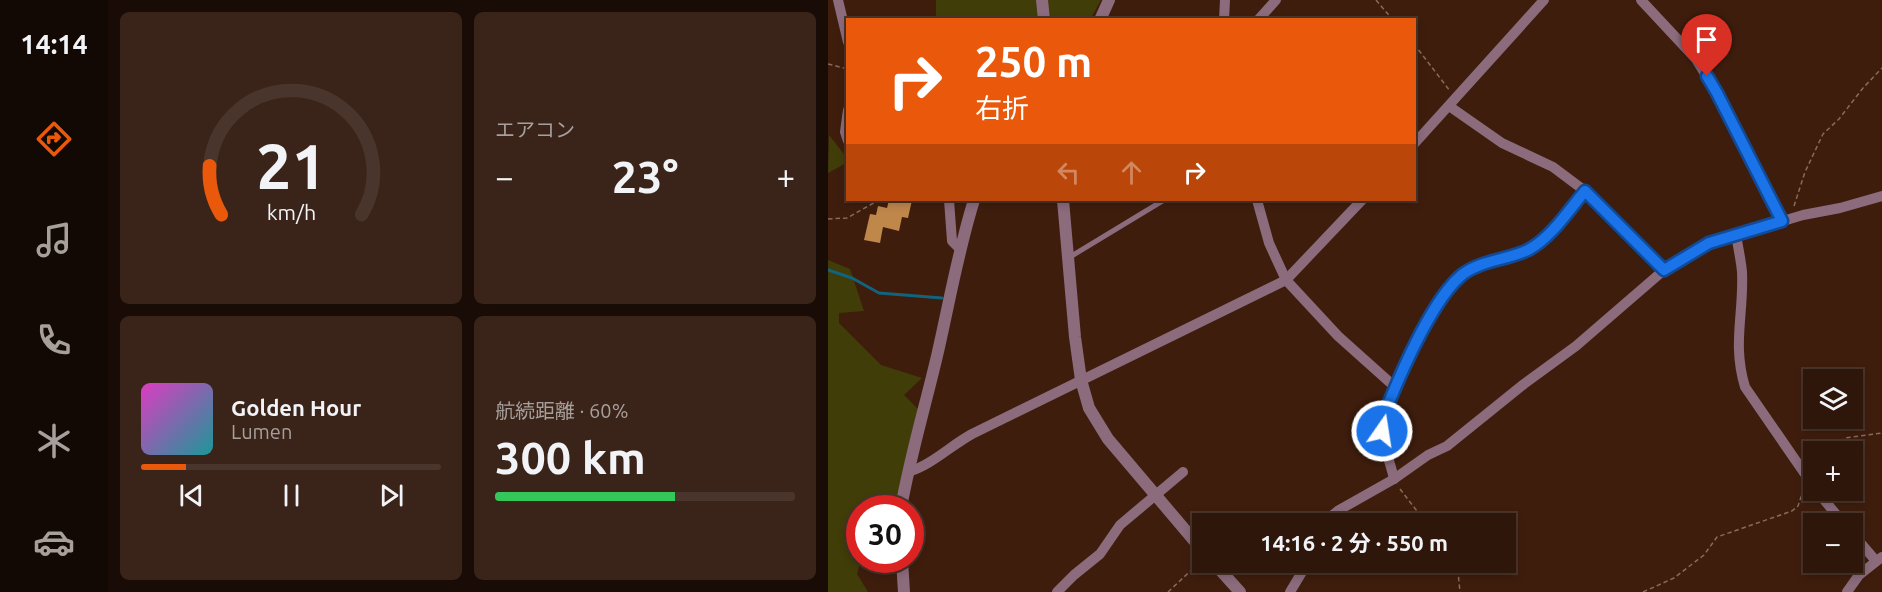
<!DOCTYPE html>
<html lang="ja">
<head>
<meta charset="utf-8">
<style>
  body { margin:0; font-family:Ubuntu,"Noto Sans JP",sans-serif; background:#3a2318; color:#f1f3f6; height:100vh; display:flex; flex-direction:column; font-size:22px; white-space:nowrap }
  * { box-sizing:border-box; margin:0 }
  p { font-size:20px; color:#a79f9c }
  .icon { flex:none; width:33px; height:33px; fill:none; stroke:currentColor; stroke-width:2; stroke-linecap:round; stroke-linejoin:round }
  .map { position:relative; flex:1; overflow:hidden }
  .panel { display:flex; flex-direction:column; gap:12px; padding:12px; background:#190c06; width:720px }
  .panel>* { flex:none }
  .hud { position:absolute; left:18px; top:18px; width:570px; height:183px; border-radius:0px; box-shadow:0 3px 9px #0003,0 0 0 2px #49352b; background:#ea580c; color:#fff; overflow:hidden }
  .controls { position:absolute; left:975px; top:369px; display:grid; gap:12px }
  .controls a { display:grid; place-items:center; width:60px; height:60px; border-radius:0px; background:#2e160a; box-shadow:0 3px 9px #0003,0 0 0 2px #49352b; font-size:30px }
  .speed { position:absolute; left:18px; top:495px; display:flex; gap:12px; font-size:30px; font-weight:700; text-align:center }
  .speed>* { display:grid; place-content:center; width:78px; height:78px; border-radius:50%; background:#2e160a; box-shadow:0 3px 9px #0003,0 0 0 2px #49352b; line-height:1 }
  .speed .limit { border:9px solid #d22; background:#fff; color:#111 }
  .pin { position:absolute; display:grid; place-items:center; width:51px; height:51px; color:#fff; margin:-62px -26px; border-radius:50% 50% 50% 0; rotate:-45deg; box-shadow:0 0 6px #0007 }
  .pin .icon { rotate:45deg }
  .me { position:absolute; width:66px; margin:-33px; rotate:13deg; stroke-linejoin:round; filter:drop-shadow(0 0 4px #0008) }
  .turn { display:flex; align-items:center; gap:21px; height:126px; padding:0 30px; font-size:27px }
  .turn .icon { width:78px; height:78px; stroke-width:2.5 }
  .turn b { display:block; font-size:42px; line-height:51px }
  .lanes { display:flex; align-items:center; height:57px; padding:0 30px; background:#0003; justify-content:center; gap:30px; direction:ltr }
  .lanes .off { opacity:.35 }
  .big { font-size:45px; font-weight:700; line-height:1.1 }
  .panel .tile { flex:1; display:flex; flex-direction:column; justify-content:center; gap:9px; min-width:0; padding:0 21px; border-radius:9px; background:#3a2318 }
  .panel .dial { align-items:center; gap:0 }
  .dial svg { height:156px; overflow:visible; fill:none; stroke:#49352b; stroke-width:7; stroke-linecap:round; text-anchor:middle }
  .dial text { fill:#f1f3f6; stroke:none }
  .song { display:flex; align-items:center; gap:18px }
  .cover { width:72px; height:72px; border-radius:9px; background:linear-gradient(135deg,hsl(310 70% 55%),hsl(180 70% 35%)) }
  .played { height:6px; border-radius:3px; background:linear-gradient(90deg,#ea580c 15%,#49352b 15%) }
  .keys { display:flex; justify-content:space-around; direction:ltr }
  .heat { display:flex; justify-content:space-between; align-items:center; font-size:33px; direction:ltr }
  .charge { height:9px; border-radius:4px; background:linear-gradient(90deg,#34c759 60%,#49352b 0) }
  .panel .tiles { flex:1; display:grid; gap:12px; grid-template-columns:repeat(2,1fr) }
  .trip { position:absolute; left:364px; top:513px; width:324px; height:60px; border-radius:0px; background:#2e160a; box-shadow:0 3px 9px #0003,0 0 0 2px #49352b; font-weight:700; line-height:60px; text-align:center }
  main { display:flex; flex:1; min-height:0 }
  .tab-bar { display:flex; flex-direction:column; width:108px; justify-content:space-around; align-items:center; background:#120904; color:#a79f9c }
  .tab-bar .icon { width:42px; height:42px }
  .tab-bar .selected { color:#ea580c }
  .tab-bar b { font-size:27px; color:#f1f3f6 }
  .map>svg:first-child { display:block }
  .green { fill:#403d09 }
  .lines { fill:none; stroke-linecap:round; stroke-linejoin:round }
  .stream { stroke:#12637d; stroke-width:3 }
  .building { fill:#c0874b }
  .path { stroke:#886b5d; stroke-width:1.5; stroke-dasharray:4.5 3; stroke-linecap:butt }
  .service { stroke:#8b6b7c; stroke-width:5 }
  .minor { stroke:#8b6b7c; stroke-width:10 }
  .tertiary { stroke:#8b6b7c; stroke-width:12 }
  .route-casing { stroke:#114b97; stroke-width:15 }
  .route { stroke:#1a73e8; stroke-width:10 }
</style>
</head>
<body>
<main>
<nav class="tab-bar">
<b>14:14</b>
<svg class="icon selected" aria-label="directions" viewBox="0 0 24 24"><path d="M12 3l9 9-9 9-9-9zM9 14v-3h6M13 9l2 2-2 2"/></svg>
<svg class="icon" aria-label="music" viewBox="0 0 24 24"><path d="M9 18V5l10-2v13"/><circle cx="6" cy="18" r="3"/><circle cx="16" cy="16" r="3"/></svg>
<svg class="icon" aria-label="phone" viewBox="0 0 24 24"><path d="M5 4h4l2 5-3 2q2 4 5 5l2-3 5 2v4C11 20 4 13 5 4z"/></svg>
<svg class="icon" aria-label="climate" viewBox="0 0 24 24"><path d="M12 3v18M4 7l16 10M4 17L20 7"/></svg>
<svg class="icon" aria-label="car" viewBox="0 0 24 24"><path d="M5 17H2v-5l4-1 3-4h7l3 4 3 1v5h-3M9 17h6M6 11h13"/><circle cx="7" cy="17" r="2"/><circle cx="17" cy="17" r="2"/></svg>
</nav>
<section class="panel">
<div class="tiles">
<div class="tile dial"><svg viewBox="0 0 100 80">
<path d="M14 69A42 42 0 1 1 86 69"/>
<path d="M14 69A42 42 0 0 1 8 44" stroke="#ea580c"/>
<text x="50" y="56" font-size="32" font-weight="700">21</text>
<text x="50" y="72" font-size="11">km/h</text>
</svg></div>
<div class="tile"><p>エアコン</p>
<div class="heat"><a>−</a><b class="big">23°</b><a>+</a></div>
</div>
<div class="tile">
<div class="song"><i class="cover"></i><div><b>Golden Hour</b><p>Lumen</p></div></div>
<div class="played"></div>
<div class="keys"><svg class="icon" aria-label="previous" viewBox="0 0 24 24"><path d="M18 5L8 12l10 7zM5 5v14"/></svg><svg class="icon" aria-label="pause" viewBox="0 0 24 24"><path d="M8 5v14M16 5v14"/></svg><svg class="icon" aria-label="next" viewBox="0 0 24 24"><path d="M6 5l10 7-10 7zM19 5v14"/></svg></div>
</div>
<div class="tile"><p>航続距離 · 60%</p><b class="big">300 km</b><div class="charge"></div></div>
</div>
</section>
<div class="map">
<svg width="1054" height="592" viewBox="0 0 1054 592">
  <rect width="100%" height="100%" fill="#3e1d0d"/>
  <g class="green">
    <path d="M 108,0 L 209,0 L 213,19 L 108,19 Z"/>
    <path d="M 218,0 L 273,0 L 262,20 L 220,19 Z"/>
    <path d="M 1,135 L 19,158 L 20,162 L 0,173 Z"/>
    <path d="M 0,260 L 22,269 L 36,311 L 11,313 L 11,323 L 53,365 L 94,378 L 76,395 L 91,410 L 67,506 L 60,508 L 32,508 L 32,560 L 33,560 L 29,574 L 40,592 L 0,592 Z"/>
  </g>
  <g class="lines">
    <path class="stream" d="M 0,270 L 24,278 L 51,293 L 114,298"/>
  </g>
  <path class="building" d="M 61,200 L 84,200 L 80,218 L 74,217 L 71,231 L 55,227 L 52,243 L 36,240 L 42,214 L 48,215 L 50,206 L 59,208 Z"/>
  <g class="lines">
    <g class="path">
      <path d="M 548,0 L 565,20"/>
      <path d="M 586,44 L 622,91"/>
      <path d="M 0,64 L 20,69"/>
      <path d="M 966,206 L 977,172 L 995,134 L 1011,119 L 1035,88 L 1054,68"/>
      <path d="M 0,219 L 19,218 L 51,200"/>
      <path d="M 1001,452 L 1017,438 L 1054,433"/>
      <path d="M 572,489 L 599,524"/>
      <path d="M 416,524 L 425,521 L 430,524"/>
      <path d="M 629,562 L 632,592"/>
      <path d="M 340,592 L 372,562"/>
      <path d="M 815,592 L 846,578 L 876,555 L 889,537 L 964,511 L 970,506 L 976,488"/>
    </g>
    <path class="service" d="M 242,257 L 336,200"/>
    <g class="minor">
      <path d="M 10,0 L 20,42"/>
      <path d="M 813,0 L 868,59 L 889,93 L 954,221"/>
      <path d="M 396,20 L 397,0"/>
      <path d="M 430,20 L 448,0"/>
      <path d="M 621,106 L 674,143 L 725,167 L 757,191 L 836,270"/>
      <path d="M 20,110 L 17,132 L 20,141"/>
      <path d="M 586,144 L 716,0"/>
      <path d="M 121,200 L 124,241 L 132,249"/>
      <path d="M 429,200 L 441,243 L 458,280 L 510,336 L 567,387"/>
      <path d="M 908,235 C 910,247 913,260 914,272 C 916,314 904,344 917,387 L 986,487"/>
      <path d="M 80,472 C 104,465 122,446 144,434 L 458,280 L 534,200"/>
      <path d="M 566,479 C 563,464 551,435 554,421 C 555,414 560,406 562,399 C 576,366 607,295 636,274 C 655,260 679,260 700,250 C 723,238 740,211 757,191"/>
      <path d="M 988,490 L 1016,524"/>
      <path d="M 498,524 L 501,518 L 511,510 L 566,479 L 600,455 L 619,446 L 696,384 L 748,346 L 836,270 L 881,243 L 975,215 L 1012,208 L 1054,196"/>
      <path d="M 1024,533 L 1048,561"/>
      <path d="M 229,592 L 246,575 L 272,554 L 292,525 L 355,472"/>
      <path d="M 462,592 L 480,562"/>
      <path d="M 1019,592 L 1031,575 L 1054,557"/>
    </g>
    <g class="tertiary">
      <path d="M 214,0 L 216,20"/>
      <path d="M 272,20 L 281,0"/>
      <path d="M 235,200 L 247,337 L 253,380 L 261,408 L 280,439 L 375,551"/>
      <path d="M 73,508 C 82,457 97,407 109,356 C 121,304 130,251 146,200"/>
      <path d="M 74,560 L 76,592"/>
      <path d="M 385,562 L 412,592"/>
    </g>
  </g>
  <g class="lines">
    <g class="route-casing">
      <path id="route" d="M 554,431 C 554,428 553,425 554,422 C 554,415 559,407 562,400 C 576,366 607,296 635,274 C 654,260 679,260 700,250 C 723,238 740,211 757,191 L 836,270 L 881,243 L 954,221 L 889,93 L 879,76"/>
    </g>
    <use href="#route" class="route"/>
  </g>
</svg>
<div class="controls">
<a><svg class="icon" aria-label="layers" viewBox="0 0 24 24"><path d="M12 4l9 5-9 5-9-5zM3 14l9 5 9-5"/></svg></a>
<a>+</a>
<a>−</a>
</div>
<div class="speed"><div class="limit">30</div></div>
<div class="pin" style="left:879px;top:76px;background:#d93025"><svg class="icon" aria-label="arrive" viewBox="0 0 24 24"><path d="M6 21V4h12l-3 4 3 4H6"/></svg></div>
<svg class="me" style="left:554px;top:431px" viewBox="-20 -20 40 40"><circle r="17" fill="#1a73e8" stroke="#fff" stroke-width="3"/><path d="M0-11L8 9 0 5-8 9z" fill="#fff"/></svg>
<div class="trip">14:16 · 2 分 · 550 m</div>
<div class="hud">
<div class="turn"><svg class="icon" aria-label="right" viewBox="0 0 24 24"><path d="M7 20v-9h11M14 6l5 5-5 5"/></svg><div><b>250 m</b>右折</div></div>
<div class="lanes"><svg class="icon off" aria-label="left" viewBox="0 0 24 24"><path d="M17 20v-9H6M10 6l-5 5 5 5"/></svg><svg class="icon off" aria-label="ahead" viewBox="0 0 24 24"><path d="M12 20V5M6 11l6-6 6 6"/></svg><svg class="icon" aria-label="right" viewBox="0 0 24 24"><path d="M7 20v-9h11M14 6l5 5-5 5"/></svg></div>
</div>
</div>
</main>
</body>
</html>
